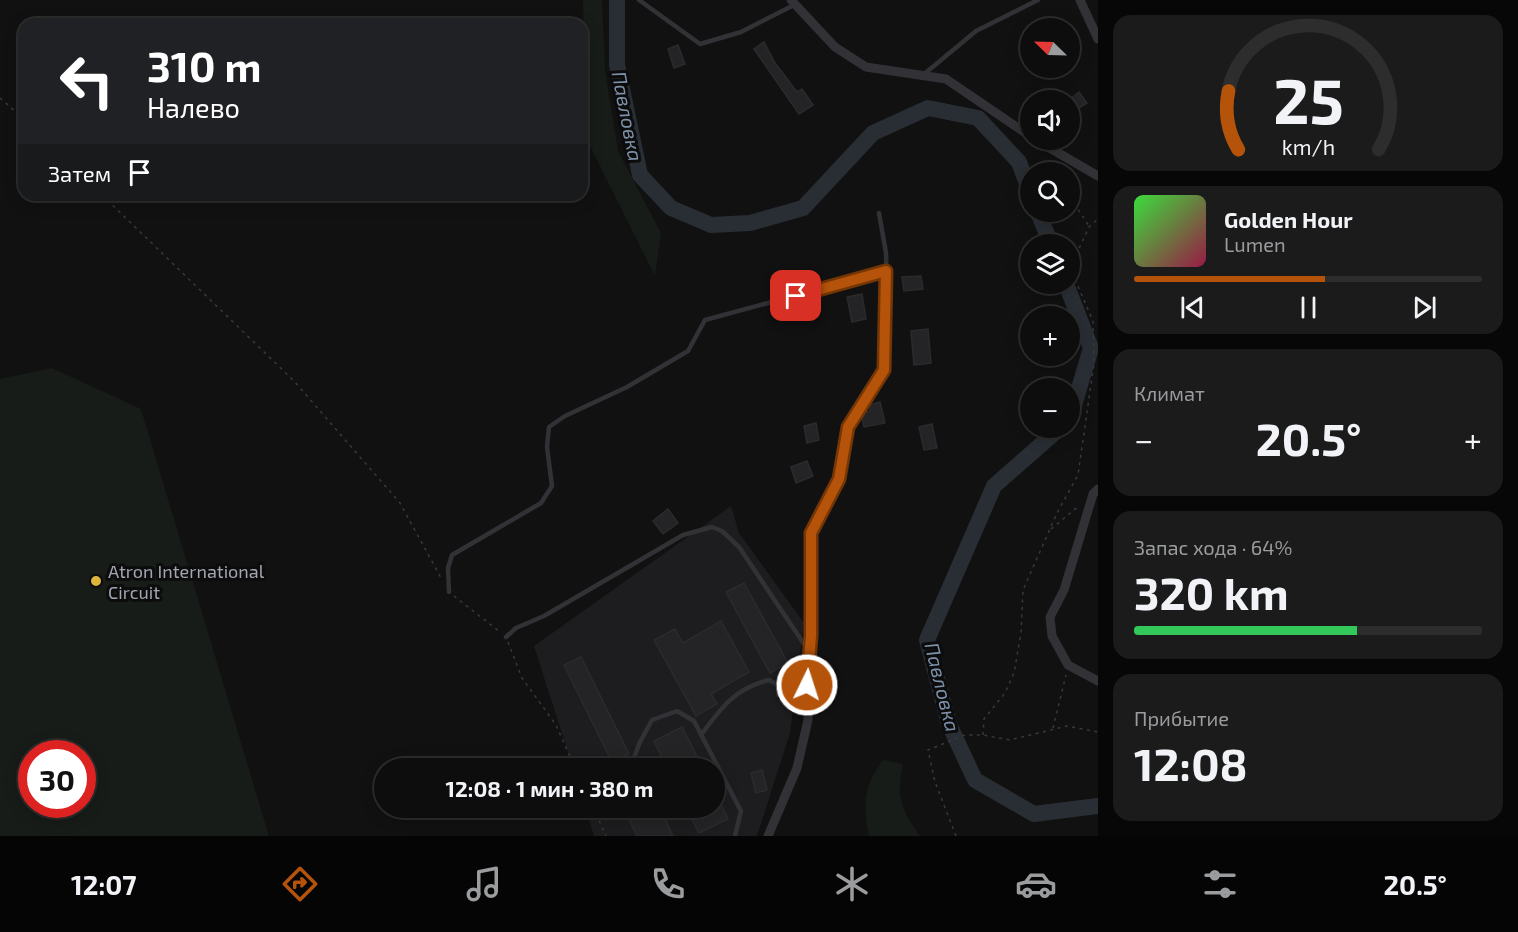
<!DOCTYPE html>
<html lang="ru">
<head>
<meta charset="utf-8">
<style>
  body { margin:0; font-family:"Exo 2",sans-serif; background:#1b1b1c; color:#f1f3f6; height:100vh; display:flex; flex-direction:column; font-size:22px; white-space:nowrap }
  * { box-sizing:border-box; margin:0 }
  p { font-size:20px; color:#9a9c9e }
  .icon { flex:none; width:33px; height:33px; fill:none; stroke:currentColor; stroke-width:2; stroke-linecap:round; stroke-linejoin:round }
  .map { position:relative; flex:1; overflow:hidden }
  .sheet { display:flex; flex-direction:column; gap:15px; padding:15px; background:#070708; width:420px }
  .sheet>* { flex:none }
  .banner { position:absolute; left:18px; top:18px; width:570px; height:183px; border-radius:18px; box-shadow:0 3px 15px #0003,0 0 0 2px #2d2d2e; background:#202124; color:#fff; overflow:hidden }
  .needle { width:39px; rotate:293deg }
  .tools { position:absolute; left:1020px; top:18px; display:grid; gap:12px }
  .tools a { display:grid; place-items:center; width:60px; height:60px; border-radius:50%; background:#0d0d0e; box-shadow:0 3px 15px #0003,0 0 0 2px #2d2d2e; font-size:30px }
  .speed { position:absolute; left:18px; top:740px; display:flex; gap:12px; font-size:30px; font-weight:700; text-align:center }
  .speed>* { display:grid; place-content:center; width:78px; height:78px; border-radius:50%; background:#0d0d0e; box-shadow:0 3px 15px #0003,0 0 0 2px #2d2d2e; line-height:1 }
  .speed .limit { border:9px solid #d22; background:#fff; color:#111 }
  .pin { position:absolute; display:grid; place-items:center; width:51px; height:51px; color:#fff; margin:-26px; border-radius:12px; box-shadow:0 3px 9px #0006 }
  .me { position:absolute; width:66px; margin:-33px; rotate:4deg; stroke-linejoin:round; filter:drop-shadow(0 0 4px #0008) }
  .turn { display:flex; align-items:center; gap:21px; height:126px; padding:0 30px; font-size:27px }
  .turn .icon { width:78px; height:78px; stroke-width:2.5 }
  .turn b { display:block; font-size:42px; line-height:51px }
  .then { display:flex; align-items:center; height:57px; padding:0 30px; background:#0003; gap:12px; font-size:22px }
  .big { font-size:45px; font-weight:700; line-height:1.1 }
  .sheet .card { flex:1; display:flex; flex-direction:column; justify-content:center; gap:9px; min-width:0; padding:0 21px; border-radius:18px; background:#1b1b1c }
  .sheet .dial { align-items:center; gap:0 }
  .dial svg { height:156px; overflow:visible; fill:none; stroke:#2d2d2e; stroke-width:7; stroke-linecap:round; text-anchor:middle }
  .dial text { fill:#f1f3f6; stroke:none }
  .song { display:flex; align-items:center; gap:18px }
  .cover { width:72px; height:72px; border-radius:9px; background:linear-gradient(135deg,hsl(120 70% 55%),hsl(340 70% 35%)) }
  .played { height:6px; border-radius:3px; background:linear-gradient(90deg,#b45309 55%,#2d2d2e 55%) }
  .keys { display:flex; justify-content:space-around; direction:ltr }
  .heat { display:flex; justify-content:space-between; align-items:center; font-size:33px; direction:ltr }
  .charge { height:9px; border-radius:4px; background:linear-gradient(90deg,#34c759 64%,#2d2d2e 0) }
  .trip { position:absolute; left:374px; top:758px; width:351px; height:60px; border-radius:30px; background:#0d0d0e; box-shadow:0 3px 15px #0003,0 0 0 2px #2d2d2e; font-weight:700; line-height:60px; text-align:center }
  .menu { display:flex; height:96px; justify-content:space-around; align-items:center; background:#050506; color:#9a9c9e }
  .menu .icon { width:42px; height:42px }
  .menu .selected { color:#b45309 }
  .menu b { font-size:27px; color:#f1f3f6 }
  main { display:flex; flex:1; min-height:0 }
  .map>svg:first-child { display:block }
  .built { fill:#1d1d1f }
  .green { fill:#171c18; fill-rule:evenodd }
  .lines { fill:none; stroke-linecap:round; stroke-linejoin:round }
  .river { stroke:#282e34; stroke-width:16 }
  .building { fill:#242426; stroke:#2b2b2e; stroke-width:1.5 }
  .path { stroke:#38393d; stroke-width:1.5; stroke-dasharray:3 4.5; stroke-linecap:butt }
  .service { stroke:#323236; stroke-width:4.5 }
  .minor { stroke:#323236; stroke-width:9 }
  .route-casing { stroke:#753606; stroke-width:15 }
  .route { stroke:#b45309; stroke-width:10 }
  .poi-dot { fill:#deb53c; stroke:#0c0c0d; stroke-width:2 }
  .labels { text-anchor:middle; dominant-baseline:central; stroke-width:6; stroke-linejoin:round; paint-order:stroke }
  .poi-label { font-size:18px; fill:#a3a6b1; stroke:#0c0c0d; text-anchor:start }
  .water-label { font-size:20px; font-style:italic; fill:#7d91a9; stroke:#0c0c0d }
</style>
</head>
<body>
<main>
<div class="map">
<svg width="1098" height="836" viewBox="0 0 1098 836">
  <rect width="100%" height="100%" fill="#111112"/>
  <path class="built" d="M 731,506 L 739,533 L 804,623 L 790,733 L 757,836 L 594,836 L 585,807 L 714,807 L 714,768 L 573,768 L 534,646 Z"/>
  <g class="green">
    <path d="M 583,0 L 602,0 L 605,71 L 618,151 L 661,233 L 655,276 L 587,140 Z"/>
    <path d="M 52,368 L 141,409 L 269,836 L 0,836 L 0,379 ZM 32,753 L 82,753 L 82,804 L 32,804 Z"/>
    <path d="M 883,760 L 903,764 C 896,797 901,809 920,836 L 870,836 L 868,833 C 863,801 864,786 883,760 Z"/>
  </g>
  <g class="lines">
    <g class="river">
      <path d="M 617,0 L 617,65 L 640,175 L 671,208 L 711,225 L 750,223 L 803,208 L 873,133 L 928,108 L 978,118 L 1019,162 L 1030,192"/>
      <path d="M 1038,212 L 1051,244"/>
      <path d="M 1066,284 L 1091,348 L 1070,419"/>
      <path d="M 1060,428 L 994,486 L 927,640 L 949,724 L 975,780 L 1034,814 L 1098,806"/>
    </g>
  </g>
  <g class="building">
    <path d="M 764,42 L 775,63 L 797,92 L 802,89 L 813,105 L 799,114 L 754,49 Z"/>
    <path d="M 678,45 L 685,64 L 674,68 L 668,49 Z"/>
    <path d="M 1079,92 L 1087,103 L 1076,110 L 1069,100 Z"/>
    <path d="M 921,276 L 923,289 L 904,291 L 902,277 Z"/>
    <path d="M 862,294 L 866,319 L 852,322 L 847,297 Z"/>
    <path d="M 928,329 L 931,363 L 914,365 L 911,331 Z"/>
    <path d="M 880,402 L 885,423 L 864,427 L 862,418 L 866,412 L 870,411 L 870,405 Z"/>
    <path d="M 816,423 L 819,440 L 807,443 L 804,426 Z"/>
    <path d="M 932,424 L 937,448 L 924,450 L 919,427 Z"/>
    <path d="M 807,461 L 813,476 L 796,483 L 791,467 Z"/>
    <path d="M 668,509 L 678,523 L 663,534 L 653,521 Z"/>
    <path d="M 744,583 L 788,663 L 770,673 L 726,592 Z"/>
    <path d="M 721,621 L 749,672 L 711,694 L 717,704 L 696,716 L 654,640 L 675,629 L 683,643 Z"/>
    <path d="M 581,657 L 629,754 L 612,762 L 564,665 Z"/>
    <path d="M 682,727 L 703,768 L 667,768 L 654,741 Z"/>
    <path d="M 762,770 L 767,790 L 756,793 L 751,773 Z"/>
    <path d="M 714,790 L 728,819 L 699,833 L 686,807 L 714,807 Z"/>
    <path d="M 623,807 L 659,807 L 673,836 L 637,836 Z"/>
  </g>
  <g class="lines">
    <g class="path">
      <path d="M 0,98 L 24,119"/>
      <path d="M 1058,172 L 1059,164"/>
      <path d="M 102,195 L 294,381 L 400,503 L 441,578"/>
      <path d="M 1070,197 L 1089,226"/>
      <path d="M 1051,529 L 1080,505"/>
      <path d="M 454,596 L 500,632"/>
      <path d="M 508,642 L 522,678 L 556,725 L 575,768"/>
      <path d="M 1053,728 L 1066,675"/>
      <path d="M 983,735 L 984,719 L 1005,693 L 1014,673 L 1021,633 L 1023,590 L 1057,513 L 1078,475 L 1094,363 L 1093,321 L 1070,268 L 1089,227 L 1098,219"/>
      <path d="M 593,807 L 606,836"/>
      <path d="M 956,836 L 935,782 L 928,750 L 965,735 L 983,735 L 1010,740 L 1067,726 L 1098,732"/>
    </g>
    <g class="service">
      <path d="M 639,0 L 700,44 L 741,32 L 794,5"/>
      <path d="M 923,75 L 976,31 L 1038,0"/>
      <path d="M 879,213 L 886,253 L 887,295"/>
      <path d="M 449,592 L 448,568 L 452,555 L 541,503 L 552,486 L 547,447 L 549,427 L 565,416 L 627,387 L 688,351 L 705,320 L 886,271"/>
      <path d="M 506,637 L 516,628 L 544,616 L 683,535 L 712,527 L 722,531 L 739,547 L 808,650"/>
      <path d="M 701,735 C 721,708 735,688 769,680 L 778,685 L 778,695"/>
      <path d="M 632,763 L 640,742 L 652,720 L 677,711 L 694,721 L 741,811 L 735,836"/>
    </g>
    <g class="minor">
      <path d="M 791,0 L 835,47 L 866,67 L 946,79 L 1030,136"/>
      <path d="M 1080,0 L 1098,39"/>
      <path d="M 1036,140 L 1098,176"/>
      <path d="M 1098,489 L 1093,494 L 1064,590 L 1050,617 L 1052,636 L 1068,665 L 1098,681"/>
      <path d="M 768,836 L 797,768 L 808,720 L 811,533 L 839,479 L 848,427 L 884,370 L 887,295"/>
    </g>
  </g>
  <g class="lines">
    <g class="route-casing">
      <path id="route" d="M 796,296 L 886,271 L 884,370 L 848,427 L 839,479 L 811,533 L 811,636 L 807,685"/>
    </g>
    <use href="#route" class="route"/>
  </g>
  <circle class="poi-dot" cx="96" cy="581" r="6"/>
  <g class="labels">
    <g class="poi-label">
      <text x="108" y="571">Atron International<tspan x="108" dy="21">Circuit</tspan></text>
    </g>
    <g class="water-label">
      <text transform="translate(628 116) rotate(79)">Павловка</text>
      <text transform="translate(943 687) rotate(76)">Павловка</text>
    </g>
  </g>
</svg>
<div class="tools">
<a><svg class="needle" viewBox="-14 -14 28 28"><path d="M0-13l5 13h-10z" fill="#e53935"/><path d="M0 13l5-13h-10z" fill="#9a9c9e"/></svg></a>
<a><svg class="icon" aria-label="sound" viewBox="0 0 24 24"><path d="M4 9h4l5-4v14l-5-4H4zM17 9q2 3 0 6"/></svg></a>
<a><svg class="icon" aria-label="search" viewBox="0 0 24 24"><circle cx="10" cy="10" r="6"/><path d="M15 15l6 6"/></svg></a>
<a><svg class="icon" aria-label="layers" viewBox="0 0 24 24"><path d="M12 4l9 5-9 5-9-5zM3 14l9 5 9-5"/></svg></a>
<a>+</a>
<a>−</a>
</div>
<div class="speed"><div class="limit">30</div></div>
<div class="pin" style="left:796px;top:296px;background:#d93025"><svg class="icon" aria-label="arrive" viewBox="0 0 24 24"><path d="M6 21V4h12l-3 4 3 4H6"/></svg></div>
<svg class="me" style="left:807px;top:685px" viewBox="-20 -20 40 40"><circle r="17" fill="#b45309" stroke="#fff" stroke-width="3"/><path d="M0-11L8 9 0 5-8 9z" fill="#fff"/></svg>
<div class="trip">12:08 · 1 мин · 380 m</div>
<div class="banner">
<div class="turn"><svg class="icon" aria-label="left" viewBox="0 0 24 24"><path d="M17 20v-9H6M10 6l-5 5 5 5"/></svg><div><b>310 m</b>Налево</div></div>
<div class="then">Затем<svg class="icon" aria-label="arrive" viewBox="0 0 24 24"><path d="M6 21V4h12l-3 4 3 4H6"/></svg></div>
</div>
</div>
<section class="sheet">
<div class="card dial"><svg viewBox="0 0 100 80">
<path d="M14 69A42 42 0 1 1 86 69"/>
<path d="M14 69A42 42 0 0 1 9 39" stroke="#b45309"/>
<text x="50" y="56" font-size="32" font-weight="700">25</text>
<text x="50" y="72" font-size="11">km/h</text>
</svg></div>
<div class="card">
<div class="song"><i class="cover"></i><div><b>Golden Hour</b><p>Lumen</p></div></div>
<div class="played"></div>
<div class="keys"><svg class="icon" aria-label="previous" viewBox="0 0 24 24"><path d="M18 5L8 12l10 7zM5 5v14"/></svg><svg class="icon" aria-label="pause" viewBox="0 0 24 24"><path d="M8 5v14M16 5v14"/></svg><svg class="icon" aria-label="next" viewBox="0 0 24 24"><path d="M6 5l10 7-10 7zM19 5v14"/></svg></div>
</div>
<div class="card"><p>Климат</p>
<div class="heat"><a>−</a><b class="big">20.5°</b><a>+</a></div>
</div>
<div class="card"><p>Запас хода · 64%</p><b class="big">320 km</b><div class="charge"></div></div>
<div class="card"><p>Прибытие</p><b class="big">12:08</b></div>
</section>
</main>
<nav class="menu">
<b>12:07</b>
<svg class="icon selected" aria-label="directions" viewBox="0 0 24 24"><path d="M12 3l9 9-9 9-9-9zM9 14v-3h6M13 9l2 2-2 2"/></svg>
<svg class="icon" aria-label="music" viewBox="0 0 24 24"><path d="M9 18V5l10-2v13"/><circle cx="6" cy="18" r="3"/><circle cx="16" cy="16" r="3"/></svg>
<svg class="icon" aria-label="phone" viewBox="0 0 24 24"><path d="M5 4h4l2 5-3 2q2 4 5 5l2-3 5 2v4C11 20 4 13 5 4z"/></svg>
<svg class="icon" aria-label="climate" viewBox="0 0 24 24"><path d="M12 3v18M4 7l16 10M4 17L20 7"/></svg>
<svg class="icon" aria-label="car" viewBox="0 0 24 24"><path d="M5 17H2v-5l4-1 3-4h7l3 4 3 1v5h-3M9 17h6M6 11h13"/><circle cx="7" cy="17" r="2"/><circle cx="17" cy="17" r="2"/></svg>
<svg class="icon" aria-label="filters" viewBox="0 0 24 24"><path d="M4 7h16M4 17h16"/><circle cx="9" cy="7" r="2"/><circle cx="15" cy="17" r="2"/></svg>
<b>20.5°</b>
</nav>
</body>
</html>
